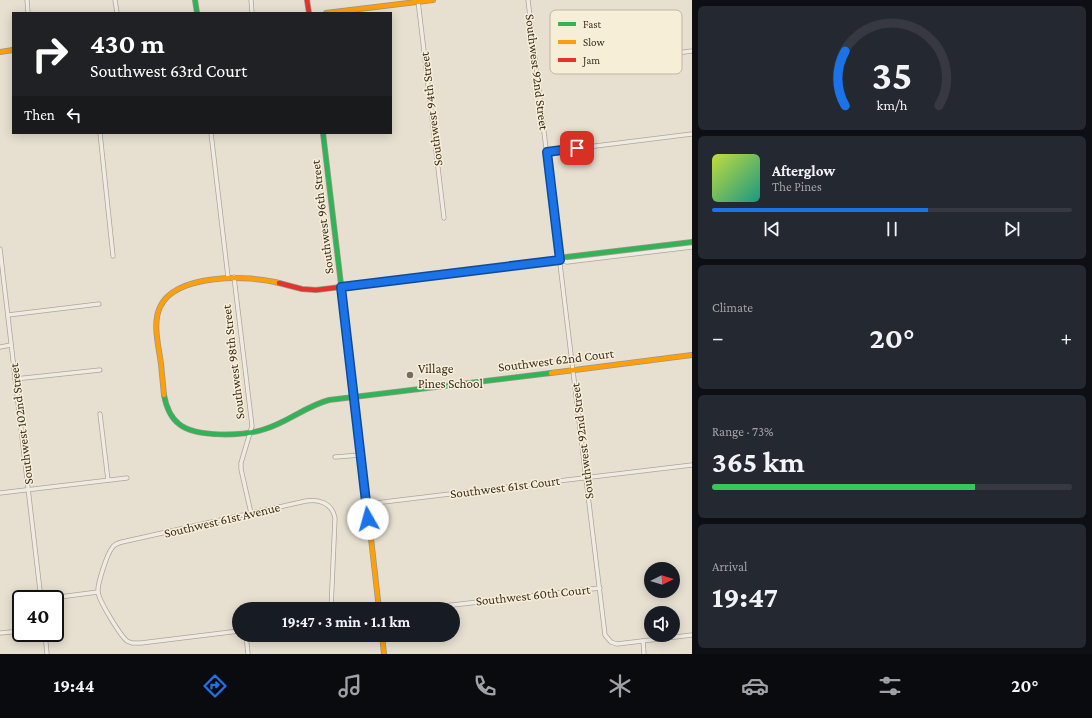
<!DOCTYPE html>
<html lang="en">
<head>
<meta charset="utf-8">
<style>
  body { margin:0; font-family:"Crimson Pro",serif; background:#242831; color:#f1f3f6; height:100vh; display:flex; flex-direction:column; font-size:15px; white-space:nowrap }
  * { box-sizing:border-box; margin:0 }
  p { font-size:13px; color:#9ea1a6 }
  .icon { flex:none; width:22px; height:22px; fill:none; stroke:currentColor; stroke-width:2; stroke-linecap:round; stroke-linejoin:round }
  .map { position:relative; flex:1; overflow:hidden }
  .sheet { display:flex; flex-direction:column; gap:6px; padding:6px; background:#0d0f14; width:400px }
  .sheet>* { flex:none }
  .banner { position:absolute; left:12px; top:12px; width:380px; height:122px; border-radius:0px; box-shadow:0 2px 10px #0003; background:#202124; color:#fff; overflow:hidden }
  .needle { width:26px; rotate:85deg }
  .fabs { position:absolute; left:644px; top:562px; display:grid; gap:8px }
  .fabs a { display:grid; place-items:center; width:36px; height:36px; border-radius:50%; background:#171b24; box-shadow:0 2px 10px #0003; font-size:20px }
  .speed { position:absolute; left:12px; top:590px; display:flex; gap:8px; font-size:20px; font-weight:700; text-align:center }
  .speed>* { display:grid; place-content:center; width:52px; height:52px; border-radius:50%; background:#171b24; box-shadow:0 2px 10px #0003; line-height:1 }
  .speed .limit { border:2px solid #111; border-radius:6px; background:#fff; color:#111 }
  .pin { position:absolute; display:grid; place-items:center; width:34px; height:34px; color:#fff; margin:-17px; border-radius:8px; box-shadow:0 2px 6px #0006 }
  .me { position:absolute; width:44px; margin:-22px; rotate:353deg; stroke-linejoin:round; filter:drop-shadow(0 0 3px #0008) }
  .turn { display:flex; align-items:center; gap:14px; height:84px; padding:0 12px; font-size:18px }
  .turn .icon { width:52px; height:52px; stroke-width:2.5 }
  .turn b { display:block; font-size:28px; line-height:34px }
  .then { display:flex; align-items:center; height:38px; padding:0 12px; background:#0003; gap:8px; font-size:15px }
  .big { font-size:30px; font-weight:700; line-height:1.1 }
  .sheet .card { flex:1; display:flex; flex-direction:column; justify-content:center; gap:6px; min-width:0; padding:0 14px; border-radius:6px; background:#242831 }
  .sheet .dial { align-items:center; gap:0 }
  .dial svg { height:104px; overflow:visible; fill:none; stroke:#363941; stroke-width:7; stroke-linecap:round; text-anchor:middle }
  .dial text { fill:#f1f3f6; stroke:none }
  .song { display:flex; align-items:center; gap:12px }
  .cover { width:48px; height:48px; border-radius:6px; background:linear-gradient(135deg,hsl(70 70% 55%),hsl(170 70% 35%)) }
  .played { height:4px; border-radius:2px; background:linear-gradient(90deg,#1a73e8 60%,#363941 60%) }
  .keys { display:flex; justify-content:space-around; direction:ltr }
  .heat { display:flex; justify-content:space-between; align-items:center; font-size:22px; direction:ltr }
  .charge { height:6px; border-radius:3px; background:linear-gradient(90deg,#34c759 73%,#363941 0) }
  .trip { position:absolute; left:232px; top:602px; width:228px; height:40px; border-radius:20px; background:#171b24; box-shadow:0 2px 10px #0003; font-weight:700; line-height:40px; text-align:center }
  .tabs { display:flex; height:64px; justify-content:space-around; align-items:center; background:#090b0e; color:#9ea1a6 }
  .tabs .icon { width:28px; height:28px }
  .tabs .active { color:#1a73e8 }
  .tabs b { font-size:18px; color:#f1f3f6 }
  main { display:flex; flex:1; min-height:0 }
  .map>svg:first-child { display:block }
  .lines { fill:none; stroke-linecap:round; stroke-linejoin:round }
  .street-casing { stroke:#ada599; stroke-width:5 }
  .fast-casing { stroke:#9c958a; stroke-width:6 }
  .slow-casing { stroke:#9c958a; stroke-width:6 }
  .jam-casing { stroke:#9c958a; stroke-width:6 }
  .street { stroke:#efebe3; stroke-width:3.5 }
  .fast { stroke:#30b455; stroke-width:4.5 }
  .slow { stroke:#ff9f0a; stroke-width:4.5 }
  .jam { stroke:#e5322d; stroke-width:4.5 }
  .route-casing { stroke:#114b97; stroke-width:10 }
  .route { stroke:#1a73e8; stroke-width:7 }
  .poi-dot { fill:#786c5e; stroke:#f7eed8; stroke-width:1.5 }
  .labels { text-anchor:middle; dominant-baseline:central; stroke-width:3; stroke-linejoin:round; paint-order:stroke }
  .street-label { font-size:13px; fill:#3d2e20; stroke:#f7eed8 }
  .poi-label { font-size:13px; fill:#3d2e20; stroke:#f7eed8; text-anchor:start }
  .key { fill:#f7eed8; stroke:#bfb4a1; stroke-width:1 }
  .key-label { font-size:11px; fill:#3d2e20 }
</style>
</head>
<body>
<main>
<div class="map">
<svg width="692" height="654" viewBox="0 0 692 654">
  <rect width="100%" height="100%" fill="#e7e0d1"/>
  <g class="lines">
    <g class="street-casing">
      <g id="street">
        <path d="M 27,0 L 28,13"/>
        <path d="M 115,0 L 117,13"/>
        <path d="M 251,0 L 252,13"/>
        <path d="M 528,0 L 605,635 L 611,642 L 617,644 L 692,635"/>
        <path d="M 418,1 L 444,218"/>
        <path d="M 647,57 L 692,51"/>
        <path d="M 100,133 L 113,256"/>
        <path d="M 211,133 L 228,277"/>
        <path d="M 547,152 L 692,134"/>
        <path d="M 0,249 L 41,599"/>
        <path d="M 560,260 L 567,262 L 692,247"/>
        <path d="M 234,277 L 252,426 L 241,463 L 241,469 L 251,513"/>
        <path d="M 8,315 L 99,304"/>
        <path d="M 0,347 L 11,345"/>
        <path d="M 15,379 L 100,370"/>
        <path d="M 100,414 L 108,480"/>
        <path d="M 335,457 L 361,455"/>
        <path d="M 0,493 L 127,478"/>
        <path d="M 367,504 L 692,465"/>
        <path d="M 44,599 L 98,592"/>
        <path d="M 418,609 L 600,588"/>
        <path d="M 239,631 L 141,643 L 132,643 L 127,641 C 120,635 99,601 98,592 C 97,585 107,554 112,548 C 114,544 118,543 122,542 L 306,501 C 319,499 332,503 335,518 L 331,609"/>
        <path d="M 0,633 L 21,631"/>
        <path d="M 45,633 L 47,654"/>
        <path d="M 246,635 L 248,654"/>
        <path d="M 643,641 L 644,654"/>
      </g>
    </g>
    <g class="fast-casing">
      <g id="fast">
        <path d="M 195,0 L 197,13"/>
        <path d="M 323,133 L 367,503"/>
        <path d="M 490,269 L 554,261 L 566,257 L 692,242"/>
        <path d="M 164,395 C 166,406 170,417 179,424 C 196,438 245,436 265,429 C 288,422 306,406 329,400 L 551,373"/>
      </g>
    </g>
    <g class="slow-casing">
      <g id="slow">
        <path d="M 326,13 L 433,0"/>
        <path d="M 0,52 L 13,50"/>
        <path d="M 551,373 L 692,355"/>
        <path d="M 164,395 C 163,385 162,375 161,364 C 159,347 152,324 160,307 C 176,273 249,275 279,283"/>
        <path d="M 367,503 L 379,609"/>
        <path d="M 382,635 L 384,654"/>
      </g>
    </g>
    <g class="jam-casing">
      <g id="jam">
        <path d="M 307,0 L 309,13"/>
        <path d="M 279,283 L 302,289 L 316,290 L 490,269"/>
      </g>
    </g>
    <use href="#street" class="street"/>
    <use href="#fast" class="fast"/>
    <use href="#slow" class="slow"/>
    <use href="#jam" class="jam"/>
  </g>
  <g class="lines">
    <g class="route-casing">
      <path id="route" d="M 368,519 L 341,287 L 560,260 L 547,152 L 577,148"/>
    </g>
    <use href="#route" class="route"/>
  </g>
  <circle class="poi-dot" cx="410" cy="375" r="4"/>
  <g class="labels">
    <g class="street-label">
      <text transform="translate(537 72) rotate(83)">Southwest 92nd Street</text>
      <text transform="translate(431 109) rotate(-97)">Southwest 94th Street</text>
      <text transform="translate(322 217) rotate(-97)">Southwest 96th Street</text>
      <text transform="translate(556 360) rotate(-7)">Southwest 62nd Court</text>
      <text transform="translate(233 362) rotate(-97)">Southwest 98th Street</text>
      <text transform="translate(21 424) rotate(-97)">Southwest 102nd Street</text>
      <text transform="translate(582 441) rotate(-97)">Southwest 92nd Street</text>
      <text transform="translate(505 487) rotate(-7)">Southwest 61st Court</text>
      <text transform="translate(222 520) rotate(-13)">Southwest 61st Avenue</text>
      <text transform="translate(533 595) rotate(-6)">Southwest 60th Court</text>
    </g>
    <g class="poi-label">
      <text x="418" y="368">Village<tspan x="418" dy="15">Pines School</tspan></text>
    </g>
  </g>
  <rect x="550" y="10" width="132" height="64" rx="6" class="key"/>
  <rect x="558" y="22" width="18" height="4" fill="#30b455"/>
  <rect x="558" y="40" width="18" height="4" fill="#ff9f0a"/>
  <rect x="558" y="58" width="18" height="4" fill="#e5322d"/>
  <g class="key-label">
    <text x="583" y="28">Fast</text>
    <text x="583" y="46">Slow</text>
    <text x="583" y="64">Jam</text>
  </g>
</svg>
<div class="fabs">
<a><svg class="needle" viewBox="-14 -14 28 28"><path d="M0-13l5 13h-10z" fill="#e53935"/><path d="M0 13l5-13h-10z" fill="#9ea1a6"/></svg></a>
<a><svg class="icon" aria-label="sound" viewBox="0 0 24 24"><path d="M4 9h4l5-4v14l-5-4H4zM17 9q2 3 0 6"/></svg></a>
</div>
<div class="speed"><div class="limit">40</div></div>
<div class="pin" style="left:577px;top:148px;background:#d93025"><svg class="icon" aria-label="arrive" viewBox="0 0 24 24"><path d="M6 21V4h12l-3 4 3 4H6"/></svg></div>
<svg class="me" style="left:368px;top:519px" viewBox="-20 -20 40 40"><circle r="19" fill="#fff"/><path d="M0-13L10 11 0 6-10 11z" fill="#1a73e8"/></svg>
<div class="trip">19:47 · 3 min · 1.1 km</div>
<div class="banner">
<div class="turn"><svg class="icon" aria-label="right" viewBox="0 0 24 24"><path d="M7 20v-9h11M14 6l5 5-5 5"/></svg><div><b>430 m</b>Southwest 63rd Court</div></div>
<div class="then">Then<svg class="icon" aria-label="left" viewBox="0 0 24 24"><path d="M17 20v-9H6M10 6l-5 5 5 5"/></svg></div>
</div>
</div>
<section class="sheet">
<div class="card dial"><svg viewBox="0 0 100 80">
<path d="M14 69A42 42 0 1 1 86 69"/>
<path d="M14 69A42 42 0 0 1 14 27" stroke="#1a73e8"/>
<text x="50" y="56" font-size="32" font-weight="700">35</text>
<text x="50" y="72" font-size="11">km/h</text>
</svg></div>
<div class="card">
<div class="song"><i class="cover"></i><div><b>Afterglow</b><p>The Pines</p></div></div>
<div class="played"></div>
<div class="keys"><svg class="icon" aria-label="previous" viewBox="0 0 24 24"><path d="M18 5L8 12l10 7zM5 5v14"/></svg><svg class="icon" aria-label="pause" viewBox="0 0 24 24"><path d="M8 5v14M16 5v14"/></svg><svg class="icon" aria-label="next" viewBox="0 0 24 24"><path d="M6 5l10 7-10 7zM19 5v14"/></svg></div>
</div>
<div class="card"><p>Climate</p>
<div class="heat"><a>−</a><b class="big">20°</b><a>+</a></div>
</div>
<div class="card"><p>Range · 73%</p><b class="big">365 km</b><div class="charge"></div></div>
<div class="card"><p>Arrival</p><b class="big">19:47</b></div>
</section>
</main>
<nav class="tabs">
<b>19:44</b>
<svg class="icon active" aria-label="directions" viewBox="0 0 24 24"><path d="M12 3l9 9-9 9-9-9zM9 14v-3h6M13 9l2 2-2 2"/></svg>
<svg class="icon" aria-label="music" viewBox="0 0 24 24"><path d="M9 18V5l10-2v13"/><circle cx="6" cy="18" r="3"/><circle cx="16" cy="16" r="3"/></svg>
<svg class="icon" aria-label="phone" viewBox="0 0 24 24"><path d="M5 4h4l2 5-3 2q2 4 5 5l2-3 5 2v4C11 20 4 13 5 4z"/></svg>
<svg class="icon" aria-label="climate" viewBox="0 0 24 24"><path d="M12 3v18M4 7l16 10M4 17L20 7"/></svg>
<svg class="icon" aria-label="car" viewBox="0 0 24 24"><path d="M5 17H2v-5l4-1 3-4h7l3 4 3 1v5h-3M9 17h6M6 11h13"/><circle cx="7" cy="17" r="2"/><circle cx="17" cy="17" r="2"/></svg>
<svg class="icon" aria-label="filters" viewBox="0 0 24 24"><path d="M4 7h16M4 17h16"/><circle cx="9" cy="7" r="2"/><circle cx="15" cy="17" r="2"/></svg>
<b>20°</b>
</nav>
</body>
</html>
